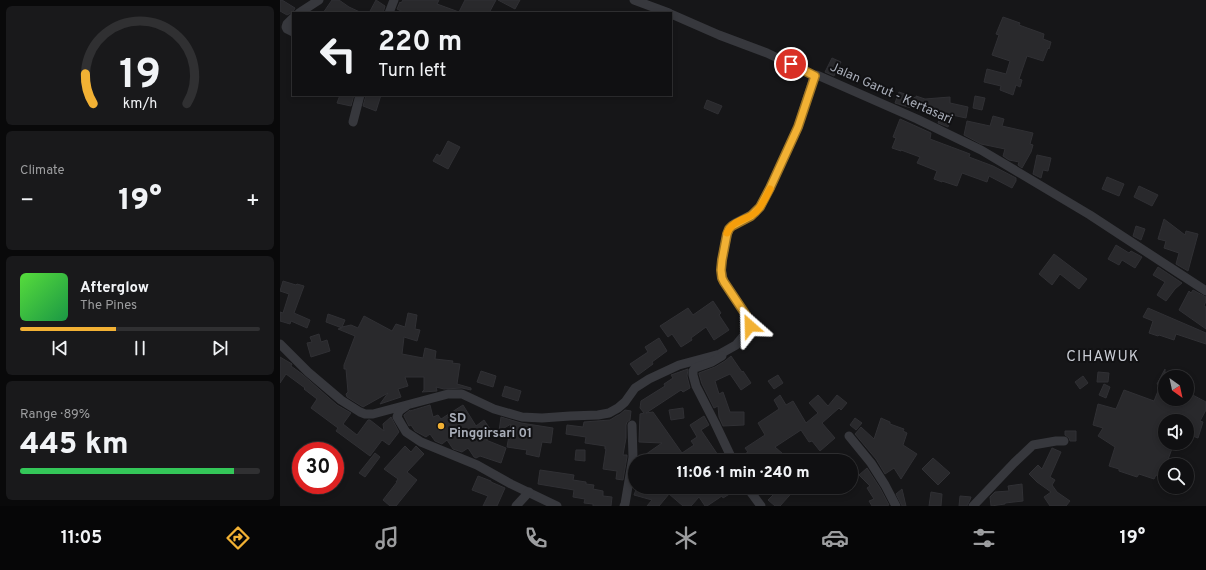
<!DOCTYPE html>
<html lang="en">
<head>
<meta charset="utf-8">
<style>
  body { margin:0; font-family:Overpass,sans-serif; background:#19191b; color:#f1f3f6; height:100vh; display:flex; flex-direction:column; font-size:15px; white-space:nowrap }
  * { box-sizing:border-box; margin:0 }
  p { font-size:13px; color:#9c9d9f }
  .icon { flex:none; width:22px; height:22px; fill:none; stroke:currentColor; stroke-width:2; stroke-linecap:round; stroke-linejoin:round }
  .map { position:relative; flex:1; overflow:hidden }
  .side { display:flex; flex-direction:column; gap:6px; padding:6px; background:#09090a; width:280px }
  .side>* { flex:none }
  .hud { position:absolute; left:12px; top:12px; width:380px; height:84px; border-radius:0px; box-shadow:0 2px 6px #0003,0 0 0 1px #303032; background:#101012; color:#f1f3f6; overflow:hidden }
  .needle { width:26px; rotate:147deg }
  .controls { position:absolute; left:878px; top:370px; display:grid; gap:8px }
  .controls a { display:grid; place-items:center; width:36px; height:36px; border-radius:50%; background:#101012; box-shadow:0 2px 6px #0003,0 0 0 1px #303032; font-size:20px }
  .speed { position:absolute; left:12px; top:442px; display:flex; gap:8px; font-size:20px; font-weight:700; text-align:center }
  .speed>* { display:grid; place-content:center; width:52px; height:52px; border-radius:50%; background:#101012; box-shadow:0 2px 6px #0003,0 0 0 1px #303032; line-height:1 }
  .speed .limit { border:6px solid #d22; background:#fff; color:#111 }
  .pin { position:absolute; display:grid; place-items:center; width:34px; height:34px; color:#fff; margin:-17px; border:2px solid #fff; border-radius:50%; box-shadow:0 1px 4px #0007 }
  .me { position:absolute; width:44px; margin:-22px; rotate:335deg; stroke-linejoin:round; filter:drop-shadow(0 0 3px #0008) }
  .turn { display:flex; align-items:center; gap:14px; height:84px; padding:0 20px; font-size:18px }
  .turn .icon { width:52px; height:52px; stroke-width:2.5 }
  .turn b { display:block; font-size:28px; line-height:34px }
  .big { font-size:30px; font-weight:800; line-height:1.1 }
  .side .card { flex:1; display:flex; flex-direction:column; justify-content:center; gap:6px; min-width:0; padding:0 14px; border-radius:6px; background:#19191b }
  .side .dial { align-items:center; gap:0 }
  .dial svg { height:104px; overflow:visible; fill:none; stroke:#303032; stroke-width:7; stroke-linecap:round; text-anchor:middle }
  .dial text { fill:#f1f3f6; stroke:none }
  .song { display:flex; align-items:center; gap:12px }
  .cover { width:48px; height:48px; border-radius:6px; background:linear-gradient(135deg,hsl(110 70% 55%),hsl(140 70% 35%)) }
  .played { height:4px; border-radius:2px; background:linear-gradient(90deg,#f2b134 40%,#303032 40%) }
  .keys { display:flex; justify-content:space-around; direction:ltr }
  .heat { display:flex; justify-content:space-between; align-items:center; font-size:22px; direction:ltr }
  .charge { height:6px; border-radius:3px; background:linear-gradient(90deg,#34c759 89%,#303032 0) }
  .trip { position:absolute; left:348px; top:454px; width:230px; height:40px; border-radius:20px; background:#101012; box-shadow:0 2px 6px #0003,0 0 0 1px #303032; font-weight:800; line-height:40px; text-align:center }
  .dock { display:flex; height:64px; justify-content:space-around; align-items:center; background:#060607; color:#9c9d9f }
  .dock .icon { width:28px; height:28px }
  .dock .selected { color:#f2b134 }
  .dock b { font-size:18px; color:#f1f3f6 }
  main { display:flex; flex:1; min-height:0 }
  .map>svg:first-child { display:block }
  .building { fill:#29292c; stroke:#303034 }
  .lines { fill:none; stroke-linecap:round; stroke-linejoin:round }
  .minor { stroke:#37383d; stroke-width:9 }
  .route-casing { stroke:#9d7322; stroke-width:10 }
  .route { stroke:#f2b134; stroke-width:7 }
  .slow { stroke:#f59e0b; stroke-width:7 }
  .poi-dot { fill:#f2b134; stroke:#111113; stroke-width:1.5 }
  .labels { text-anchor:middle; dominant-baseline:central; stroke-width:4; stroke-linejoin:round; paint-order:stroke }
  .street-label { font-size:13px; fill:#a8adb8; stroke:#111113 }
  .poi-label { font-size:13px; font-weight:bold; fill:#a8adb8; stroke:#111113; text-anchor:start }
  .quarter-label { font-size:15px; letter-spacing:1px; fill:#c9ccd4; stroke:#111113 }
</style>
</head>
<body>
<main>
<section class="side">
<div class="card dial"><svg viewBox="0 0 100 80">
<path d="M14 69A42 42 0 1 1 86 69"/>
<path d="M14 69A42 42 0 0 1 8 46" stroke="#f2b134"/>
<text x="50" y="56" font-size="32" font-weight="700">19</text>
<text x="50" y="72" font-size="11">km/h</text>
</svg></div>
<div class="card"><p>Climate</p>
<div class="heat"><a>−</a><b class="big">19°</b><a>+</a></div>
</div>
<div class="card">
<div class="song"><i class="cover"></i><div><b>Afterglow</b><p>The Pines</p></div></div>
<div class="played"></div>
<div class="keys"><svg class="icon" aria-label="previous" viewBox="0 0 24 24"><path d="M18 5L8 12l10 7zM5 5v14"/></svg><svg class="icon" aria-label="pause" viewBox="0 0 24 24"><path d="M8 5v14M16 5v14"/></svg><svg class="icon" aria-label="next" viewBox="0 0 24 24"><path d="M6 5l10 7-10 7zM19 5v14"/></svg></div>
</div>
<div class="card"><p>Range · 89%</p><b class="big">445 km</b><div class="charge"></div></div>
</section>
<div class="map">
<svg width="926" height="506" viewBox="0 0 926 506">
  <rect width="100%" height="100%" fill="#161618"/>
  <g class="building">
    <path d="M 0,0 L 2,0 L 15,8 L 13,12 L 7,15 L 0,11 Z"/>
    <path d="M 52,0 L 59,0 L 69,7 L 82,13 L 43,13 Z"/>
    <path d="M 96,0 L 105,6 L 103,13 L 89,13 Z"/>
    <path d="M 123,0 L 159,0 L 157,4 L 179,12 L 185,0 L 216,0 L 209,13 L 125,13 L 117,9 L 120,2 L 121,3 Z"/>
    <path d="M 218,0 L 240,0 L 235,9 Z"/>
    <path d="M 723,17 L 740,23 L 739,25 L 764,34 L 763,39 L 771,42 L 769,49 L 768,48 L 763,61 L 747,56 L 739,79 L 742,80 L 740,87 L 736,85 L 733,95 L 720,90 L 721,86 L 704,82 L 707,69 L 726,74 L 730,61 L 712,55 L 719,35 L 716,34 Z"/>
    <path d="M 552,58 L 561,62 L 554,76 L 545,72 Z"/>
    <path d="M 619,92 L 636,98 L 636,96 L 645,99 L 670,97 L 670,103 L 688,107 L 686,118 L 672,115 L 668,127 L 658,123 L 661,114 L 652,115 L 652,114 L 632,107 L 631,108 L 615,103 Z"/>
    <path d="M 60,95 L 74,95 L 71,106 L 57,103 Z"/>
    <path d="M 86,95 L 101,95 L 96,111 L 83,106 Z"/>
    <path d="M 695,96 L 705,98 L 702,110 L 693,108 Z"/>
    <path d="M 427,100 L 442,106 L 438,114 L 424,108 Z"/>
    <path d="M 713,116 L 724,119 L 722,126 L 753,133 L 750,144 L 753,145 L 751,152 L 742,168 L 738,165 L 739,162 L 729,160 L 723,156 L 725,149 L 701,144 L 684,135 L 687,121 L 710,126 Z"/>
    <path d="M 620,119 L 651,133 L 650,139 L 690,154 L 689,157 L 713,166 L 736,178 L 736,181 L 732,188 L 709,176 L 707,182 L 682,173 L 677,186 L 662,181 L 662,182 L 654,179 L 657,171 L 637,163 L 640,157 L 621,150 L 621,151 L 612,148 L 616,138 L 613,137 Z"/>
    <path d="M 168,141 L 180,147 L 168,169 L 153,161 L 157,154 L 160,156 Z"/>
    <path d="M 757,155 L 771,158 L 768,171 L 763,170 L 761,178 L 753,174 Z"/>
    <path d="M 827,177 L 844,184 L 839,196 L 822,189 Z"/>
    <path d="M 859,186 L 878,195 L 872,206 L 854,197 Z"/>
    <path d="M 884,219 L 905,235 L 906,231 L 918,234 L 908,271 L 896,264 L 899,253 L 884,248 L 886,241 L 878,239 Z"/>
    <path d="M 856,226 L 865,229 L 861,240 L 853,236 Z"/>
    <path d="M 836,245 L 849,253 L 851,251 L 862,257 L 855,268 L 842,260 L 839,265 L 828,259 Z"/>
    <path d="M 774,254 L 807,279 L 799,289 L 780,274 L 772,285 L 759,274 Z"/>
    <path d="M 878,267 L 902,283 L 895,289 L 886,301 L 877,295 L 885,282 L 873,275 Z"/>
    <path d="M 3,281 L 16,285 L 17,284 L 24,286 L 14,313 L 30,320 L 27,328 L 11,321 L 10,324 L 0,321 L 0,312 L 3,313 L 9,294 L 0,291 Z"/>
    <path d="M 913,290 L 926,297 L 926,301 L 924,306 L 926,307 L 926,329 L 899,310 L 909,291 L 911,293 Z"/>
    <path d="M 433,301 L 441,313 L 439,315 L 449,330 L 434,340 L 426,327 L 411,338 L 412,340 L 401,347 L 392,334 L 388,337 L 380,326 L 408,308 L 413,315 Z"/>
    <path d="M 868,308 L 926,333 L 926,344 L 896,334 L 894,340 L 879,335 L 878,336 L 869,333 L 873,321 L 863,317 Z"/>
    <path d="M 128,313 L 137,315 L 135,329 L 140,330 L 137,341 L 124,337 L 122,354 L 143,358 L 145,348 L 156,351 L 155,359 L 173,361 L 172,363 L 180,364 L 177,384 L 191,388 L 191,390 L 182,388 L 164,389 L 156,387 L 157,391 L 142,392 L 144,390 L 144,377 L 125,377 L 128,386 L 118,389 L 121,397 L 100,404 L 108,393 L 83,407 L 67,397 L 66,394 L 68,392 L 66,369 L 64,369 L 64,365 L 75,336 L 58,329 L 62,328 L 46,322 L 48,314 L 65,320 L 62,327 L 71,325 L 78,328 L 84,316 L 112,331 L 116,324 L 125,327 Z"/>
    <path d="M 39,334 L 41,342 L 47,340 L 50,351 L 31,357 L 27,343 L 32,342 L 30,337 Z"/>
    <path d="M 379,338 L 387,351 L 372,362 L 373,364 L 358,375 L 350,364 L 368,352 L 365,347 Z"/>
    <path d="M 451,356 L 462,372 L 463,371 L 471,383 L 461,390 L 450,374 L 435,381 L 439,394 L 443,392 L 450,412 L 464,412 L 464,425 L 443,426 L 439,417 L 438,406 L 434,408 L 422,384 L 419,374 L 419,373 L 435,367 L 445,361 Z"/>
    <path d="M 0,357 L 12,364 L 11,366 L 22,374 L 57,405 L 71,413 L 63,424 L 77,435 L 88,420 L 90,420 L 104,431 L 103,424 L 111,417 L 119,432 L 109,445 L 102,440 L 90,456 L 56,431 L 58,428 L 31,408 L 37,399 L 24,389 L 25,388 L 6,374 L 0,383 Z"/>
    <path d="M 408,369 L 407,376 L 410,388 L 403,392 L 401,390 L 366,413 L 373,412 L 402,453 L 414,445 L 411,441 L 417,437 L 410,425 L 424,416 L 429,425 L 421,430 L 440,458 L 435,461 L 421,461 L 417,455 L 409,461 L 358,461 L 359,459 L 382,443 L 359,442 L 360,414 L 364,413 L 360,408 L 361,401 L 385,386 L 384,384 L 393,378 L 391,375 Z"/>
    <path d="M 885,369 L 885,399 L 903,405 L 909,393 L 926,402 L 926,410 L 920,421 L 923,422 L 918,438 L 907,434 L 907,430 L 910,421 L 885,421 L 885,443 L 894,443 L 886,465 L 885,465 L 885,478 L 876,475 L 874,479 L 859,474 L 857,477 L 839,471 L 839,469 L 829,466 L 835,447 L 818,436 L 823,428 L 813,425 L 818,404 L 836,409 L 844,390 L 874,401 L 880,386 L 877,384 Z"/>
    <path d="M 201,371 L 216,376 L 213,387 L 197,382 Z"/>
    <path d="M 818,372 L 829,373 L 828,382 L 817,382 Z"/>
    <path d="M 498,375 L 503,383 L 494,389 L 488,381 Z"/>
    <path d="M 803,376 L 808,383 L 800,389 L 795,382 Z"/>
    <path d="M 824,384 L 830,387 L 826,398 L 819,395 Z"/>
    <path d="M 225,386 L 241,391 L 238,401 L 222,396 Z"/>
    <path d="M 500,395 L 506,405 L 513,401 L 526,423 L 538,413 L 529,403 L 538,395 L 548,406 L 557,395 L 567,403 L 561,410 L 559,408 L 542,423 L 555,438 L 540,451 L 532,441 L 529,442 L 521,430 L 495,447 L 511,461 L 459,461 L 458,458 L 468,452 L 465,448 L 485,435 L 478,423 L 499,409 L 494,400 Z"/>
    <path d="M 150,405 L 153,417 L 158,415 L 161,419 L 183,405 L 196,426 L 204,420 L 214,435 L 206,440 L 226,448 L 221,463 L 200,456 L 196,458 L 194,457 L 188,448 L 182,452 L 173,449 L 167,440 L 162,444 L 155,441 L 150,434 L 146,437 L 135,431 L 131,425 L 129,426 L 124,416 L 124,415 L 130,410 L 130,411 Z"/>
    <path d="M 403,408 L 404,418 L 391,420 L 389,410 Z"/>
    <path d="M 345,410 L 351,411 L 350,420 L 347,422 L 346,425 L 346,438 L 343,455 L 347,455 L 347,457 L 343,480 L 336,479 L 337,471 L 323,469 L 326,449 L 325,449 L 325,446 L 305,443 L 306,437 L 286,434 L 287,425 L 303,427 L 304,422 L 330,420 L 338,415 L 339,415 Z"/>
    <path d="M 221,417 L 241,423 L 273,428 L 271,443 L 262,442 L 259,457 L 246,454 L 247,450 L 227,447 L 231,424 L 219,431 Z"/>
    <path d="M 575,418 L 582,423 L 576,430 L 570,425 Z"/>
    <path d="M 601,418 L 610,422 L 610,424 L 624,429 L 623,431 L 627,433 L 623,445 L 637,454 L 621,479 L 614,468 L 605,474 L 596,459 L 575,434 L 581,427 L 594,439 Z"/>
    <path d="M 785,431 L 796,431 L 796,441 L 790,441 L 789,438 L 785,435 Z"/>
    <path d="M 125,446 L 131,452 L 136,446 L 144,454 L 127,472 L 137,480 L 116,506 L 110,506 L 103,500 L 117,482 L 116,482 L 118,479 L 104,469 Z"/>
    <path d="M 772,448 L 781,452 L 770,477 L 775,480 L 772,485 L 777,492 L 790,501 L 786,506 L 770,506 L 764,497 L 771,492 L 757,482 L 749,474 L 758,465 L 762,469 Z"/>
    <path d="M 296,450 L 305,450 L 305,461 L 295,460 Z"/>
    <path d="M 95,453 L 100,457 L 85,477 L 79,473 Z"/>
    <path d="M 653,458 L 670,473 L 658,485 L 642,469 Z"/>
    <path d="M 587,468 L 600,488 L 609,505 L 607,506 L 592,506 L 589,501 L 594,499 L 587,488 L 590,486 L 579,475 Z"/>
    <path d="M 260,470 L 294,475 L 293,480 L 306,482 L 306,484 L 314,485 L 313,489 L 323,491 L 323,496 L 332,497 L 331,506 L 313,506 L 313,504 L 304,503 L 305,499 L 293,497 L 294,490 L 258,484 Z"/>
    <path d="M 198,476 L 211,481 L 211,482 L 225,488 L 217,506 L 203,506 L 208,496 L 192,490 Z"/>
    <path d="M 742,484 L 743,501 L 725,503 L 725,504 L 711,506 L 710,497 L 715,492 L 729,491 L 728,486 Z"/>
    <path d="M 357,487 L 461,487 L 443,498 L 442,496 L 427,506 L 425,506 L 419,497 L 411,506 L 403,506 L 389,494 L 379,506 L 367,506 L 372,500 L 354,495 Z"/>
    <path d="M 501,487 L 517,487 L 500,506 L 495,506 L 488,500 Z"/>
    <path d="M 622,489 L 626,506 L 622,506 L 616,494 Z"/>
    <path d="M 651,492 L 662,494 L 661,506 L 649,506 Z"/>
    <path d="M 680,496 L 691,497 L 690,500 L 687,506 L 679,506 Z"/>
  </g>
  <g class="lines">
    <g class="minor">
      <path d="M 354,0 L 389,13"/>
      <path d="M 19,13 L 39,0"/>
      <path d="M 109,13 L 114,0"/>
      <path d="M 391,14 L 439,35 L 487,53 L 535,76"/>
      <path d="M 13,18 L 7,24 L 6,27 L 7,29 L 13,32"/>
      <path d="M 73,122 L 80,95"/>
      <path d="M 0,344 L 28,372 L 61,400 L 80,412 L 85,414 L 93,414 L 168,394 L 182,394 L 214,409 L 242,417 L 262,418 L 290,416 L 318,415 L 329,413 L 338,408 L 345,402 L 355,388 L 369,379 L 399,365 L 440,354 L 456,345 L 466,333 L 470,326 L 466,315 L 444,282 L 441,270 L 442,260 L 447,235 L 449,229 L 455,223 L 475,213 L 480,207 L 490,188 L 518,127 L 534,77 L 537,75 L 637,119 L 701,150 L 810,215 L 926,291"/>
      <path d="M 442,356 L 432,362 L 415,368 L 413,371 L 413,375 L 416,386 L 435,423 L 453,461"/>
      <path d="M 126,406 L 119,411 L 117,417 L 126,432 L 141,442 L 197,465 L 231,484 L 277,506"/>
      <path d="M 569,436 L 591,463 L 605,485 L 616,506"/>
      <path d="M 467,487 L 481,506"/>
      <path d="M 236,506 L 249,492"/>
      <path d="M 344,506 L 345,504 L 353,457 L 352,425"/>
      <path d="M 693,506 L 734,463 L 753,445 L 776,441 L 784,441"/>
    </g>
  </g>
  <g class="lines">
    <g class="route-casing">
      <path id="route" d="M 470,326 L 466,315 L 444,282 L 442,278 L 441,270 L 442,260 L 447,234 L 449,229 L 452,226 L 471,216 L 480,207 L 490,188 L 518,127 L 535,76 L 511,64"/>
    </g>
    <use href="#route" class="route"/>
    <path class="slow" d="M 447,233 C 452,220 467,220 476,212 C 482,206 486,197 490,189"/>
  </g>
  <circle class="poi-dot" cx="161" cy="426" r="4"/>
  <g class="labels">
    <g class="street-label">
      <text transform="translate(611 94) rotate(24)">Jalan Garut - Kertasari</text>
    </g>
    <g class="poi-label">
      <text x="169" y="419">SD<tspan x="169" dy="15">Pinggirsari 01</tspan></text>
    </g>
    <g class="quarter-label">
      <text x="823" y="357">CIHAWUK</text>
    </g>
  </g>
</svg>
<div class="controls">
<a><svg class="needle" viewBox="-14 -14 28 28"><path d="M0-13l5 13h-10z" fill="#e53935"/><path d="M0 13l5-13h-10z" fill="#9c9d9f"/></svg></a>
<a><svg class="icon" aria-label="sound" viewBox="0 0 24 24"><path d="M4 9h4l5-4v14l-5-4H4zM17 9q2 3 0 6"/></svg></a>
<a><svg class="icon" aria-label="search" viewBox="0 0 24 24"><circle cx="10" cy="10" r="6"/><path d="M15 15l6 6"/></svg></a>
</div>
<div class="speed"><div class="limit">30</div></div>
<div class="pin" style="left:511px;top:64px;background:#d93025"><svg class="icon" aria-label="arrive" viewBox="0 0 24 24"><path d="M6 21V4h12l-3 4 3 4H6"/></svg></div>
<svg class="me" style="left:470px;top:326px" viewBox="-20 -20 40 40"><path d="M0-17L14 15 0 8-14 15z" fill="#f2b134" stroke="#fff" stroke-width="4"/></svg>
<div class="trip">11:06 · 1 min · 240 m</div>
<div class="hud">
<div class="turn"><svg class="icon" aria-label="left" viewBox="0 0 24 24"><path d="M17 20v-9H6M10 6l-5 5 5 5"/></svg><div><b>220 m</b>Turn left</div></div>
</div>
</div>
</main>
<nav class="dock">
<b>11:05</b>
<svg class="icon selected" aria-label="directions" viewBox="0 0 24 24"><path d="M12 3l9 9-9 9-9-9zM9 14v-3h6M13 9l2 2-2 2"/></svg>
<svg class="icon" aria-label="music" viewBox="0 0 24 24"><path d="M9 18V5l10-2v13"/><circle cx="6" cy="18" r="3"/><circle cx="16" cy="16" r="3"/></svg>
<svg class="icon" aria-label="phone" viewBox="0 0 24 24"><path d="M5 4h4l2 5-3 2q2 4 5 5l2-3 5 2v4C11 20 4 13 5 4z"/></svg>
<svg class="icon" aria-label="climate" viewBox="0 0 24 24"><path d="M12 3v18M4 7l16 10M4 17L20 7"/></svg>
<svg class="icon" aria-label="car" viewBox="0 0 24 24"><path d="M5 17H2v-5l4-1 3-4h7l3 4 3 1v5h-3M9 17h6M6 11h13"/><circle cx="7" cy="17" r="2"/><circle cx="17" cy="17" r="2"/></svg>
<svg class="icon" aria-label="filters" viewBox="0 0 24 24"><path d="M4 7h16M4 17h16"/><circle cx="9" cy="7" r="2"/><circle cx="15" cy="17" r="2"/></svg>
<b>19°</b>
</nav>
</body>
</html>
